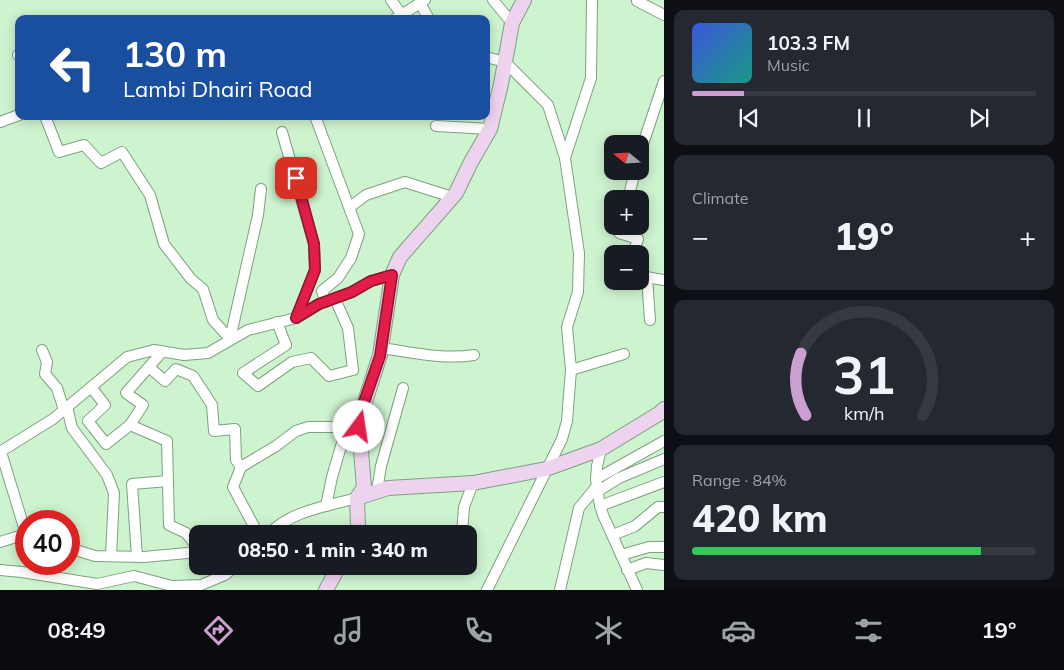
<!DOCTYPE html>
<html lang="en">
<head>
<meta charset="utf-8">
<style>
  body { margin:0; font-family:Mulish,sans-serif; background:#242831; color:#f1f3f6; height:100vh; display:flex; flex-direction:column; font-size:19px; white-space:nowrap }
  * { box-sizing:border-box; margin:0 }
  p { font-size:16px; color:#9ea1a6 }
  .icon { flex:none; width:28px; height:28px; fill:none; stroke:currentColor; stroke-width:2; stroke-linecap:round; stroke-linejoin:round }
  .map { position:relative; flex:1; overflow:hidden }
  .side { display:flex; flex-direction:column; gap:10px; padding:10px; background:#0d0f14; width:400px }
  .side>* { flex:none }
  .guide { position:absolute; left:15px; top:15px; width:475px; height:105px; border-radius:10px; box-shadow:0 2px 12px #0003; background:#1a4fa0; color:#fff; overflow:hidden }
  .needle { width:32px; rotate:288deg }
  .fabs { position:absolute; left:604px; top:135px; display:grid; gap:10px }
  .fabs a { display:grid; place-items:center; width:45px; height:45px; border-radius:10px; background:#171b24; box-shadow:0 2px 12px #0003; font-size:25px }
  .speed { position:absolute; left:15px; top:510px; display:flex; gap:10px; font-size:25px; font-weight:700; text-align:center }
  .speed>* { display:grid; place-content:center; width:65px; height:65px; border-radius:50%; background:#171b24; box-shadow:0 2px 12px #0003; line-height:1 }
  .speed .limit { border:8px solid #d22; background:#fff; color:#111 }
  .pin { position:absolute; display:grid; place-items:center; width:42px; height:42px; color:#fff; margin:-21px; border-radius:10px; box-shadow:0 2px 8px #0006 }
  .me { position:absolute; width:55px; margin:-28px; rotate:14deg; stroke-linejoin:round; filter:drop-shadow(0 0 4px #0008) }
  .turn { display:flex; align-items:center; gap:18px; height:105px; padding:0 25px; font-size:22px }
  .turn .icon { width:65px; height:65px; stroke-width:2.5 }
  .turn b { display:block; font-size:35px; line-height:42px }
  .big { font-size:38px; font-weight:800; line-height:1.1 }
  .side .card { flex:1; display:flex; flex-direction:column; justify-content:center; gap:8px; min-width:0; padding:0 18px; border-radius:10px; background:#242831 }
  .side .dial { align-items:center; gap:0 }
  .dial svg { height:130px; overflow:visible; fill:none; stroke:#363941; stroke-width:7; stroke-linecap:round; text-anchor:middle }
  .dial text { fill:#f1f3f6; stroke:none }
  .song { display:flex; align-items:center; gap:15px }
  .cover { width:60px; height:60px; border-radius:8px; background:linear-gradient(135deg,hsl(230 70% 55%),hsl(170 70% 35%)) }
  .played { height:5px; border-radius:2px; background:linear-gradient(90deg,#cb9fcf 15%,#363941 15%) }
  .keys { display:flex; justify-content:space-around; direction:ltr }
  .heat { display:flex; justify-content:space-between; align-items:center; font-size:28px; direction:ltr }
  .charge { height:8px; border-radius:4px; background:linear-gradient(90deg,#34c759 84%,#363941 0) }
  .trip { position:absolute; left:189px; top:525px; width:288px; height:50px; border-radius:10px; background:#171b24; box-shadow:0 2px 12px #0003; font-weight:800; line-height:50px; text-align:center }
  .tab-bar { display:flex; height:80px; justify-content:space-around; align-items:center; background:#090b0e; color:#9ea1a6 }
  .tab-bar .icon { width:35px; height:35px }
  .tab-bar .on { color:#cb9fcf }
  .tab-bar b { font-size:22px; color:#f1f3f6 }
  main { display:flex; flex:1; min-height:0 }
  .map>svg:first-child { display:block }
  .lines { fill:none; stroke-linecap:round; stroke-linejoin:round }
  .street-casing { stroke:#7ea180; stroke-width:12 }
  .secondary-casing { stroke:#7ea180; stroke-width:16 }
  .street { stroke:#fff; stroke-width:10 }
  .secondary { stroke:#eed3ef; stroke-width:14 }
  .route-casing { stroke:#92132f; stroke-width:12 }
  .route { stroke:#e11d48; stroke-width:9 }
</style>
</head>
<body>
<main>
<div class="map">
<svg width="664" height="590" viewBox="0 0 664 590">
  <rect width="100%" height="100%" fill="#cef3cf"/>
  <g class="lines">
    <g class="street-casing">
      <g id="street">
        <path d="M 391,0 L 405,19"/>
        <path d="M 493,0 L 512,23"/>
        <path d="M 637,1 L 664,15"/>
        <path d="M 420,3 L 429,19"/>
        <path d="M 395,19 L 425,0"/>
        <path d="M 18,55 L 19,56"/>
        <path d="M 486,57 L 505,62 L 548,105 L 565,158"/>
        <path d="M 45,116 L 59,152 L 84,145 L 101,163 L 122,152 L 150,195 L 164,244 L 191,279 L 203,289 L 213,320 L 230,339"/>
        <path d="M 315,116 L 359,234 L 351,258 L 338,278 L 322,291 L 326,302"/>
        <path d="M 0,122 L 19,115"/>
        <path d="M 436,126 L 490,129"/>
        <path d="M 282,132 L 314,244 L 315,270 L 296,318"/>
        <path d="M 640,153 L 664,81"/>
        <path d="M 628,199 L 635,171"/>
        <path d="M 350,207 L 366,195 L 405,182 L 452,197"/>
        <path d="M 621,226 L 619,233 L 638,239 L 633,254"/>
        <path d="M 640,276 L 664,280"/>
        <path d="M 647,277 L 650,320"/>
        <path d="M 277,322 L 286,345 L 243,373 L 258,386 L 292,362 L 311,358 L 329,376 L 353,370 L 348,328 L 335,299"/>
        <path d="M 230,339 L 258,215 L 261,189"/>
        <path d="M 381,348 C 411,352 443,360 474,355"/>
        <path d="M 42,350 L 47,362 L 45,374 L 57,388 L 64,410"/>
        <path d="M 149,367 L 165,381 L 176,369 L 193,376 L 212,405 L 214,431 L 235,429 L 236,460 L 241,467"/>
        <path d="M 571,370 L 624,354"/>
        <path d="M 91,387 L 105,405 L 88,421 L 106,444 L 130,425 L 167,441 L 169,525 L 186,533 L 198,548"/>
        <path d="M 67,407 L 72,428 L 107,475 L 114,493 L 111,556"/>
        <path d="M 130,425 L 143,405 L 126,393 L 162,352"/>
        <path d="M 601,449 L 597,466 L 596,479 L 599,501 L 603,515 L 637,590"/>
        <path d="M 0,452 L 53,419 L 127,357 L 154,350 L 184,355 L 208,353 L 248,330 L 296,318 L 319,304 L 351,292 L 371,281 L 392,275"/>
        <path d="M 1,452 L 26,534"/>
        <path d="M 596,479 L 664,441"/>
        <path d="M 377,491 L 381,466 L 403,388"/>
        <path d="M 598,491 L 619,478 L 664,459"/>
        <path d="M 326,506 L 332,477 L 347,426"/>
        <path d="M 600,506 L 664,482"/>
        <path d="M 257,532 L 233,487 L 241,467 L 276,446 L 296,431 L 308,427 L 359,427"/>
        <path d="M 269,534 C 290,511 328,506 357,498"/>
        <path d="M 462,534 L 464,507 L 473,483"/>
        <path d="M 613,535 L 635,526 L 658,507 L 664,507"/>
        <path d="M 0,542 L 26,534"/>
        <path d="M 69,548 L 95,556 L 144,557 L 198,552"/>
        <path d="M 621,555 L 649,547 L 664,547"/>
        <path d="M 137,557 L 132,484 L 168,481"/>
        <path d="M 0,570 L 22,572 L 97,584 L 134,576 L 172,586 L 201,585 L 225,575 L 235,566"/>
        <path d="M 627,570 L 646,563 L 664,565"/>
        <path d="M 487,590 L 562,439 L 567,421 L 571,370 L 567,327 L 578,292 L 579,253 L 565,158 L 591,78 L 592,0"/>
        <path d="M 560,590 L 579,508 L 597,486"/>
      </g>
    </g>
    <g class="secondary-casing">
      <g id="secondary">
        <path d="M 357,498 L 388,488 L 473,483 L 546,469 L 601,449 L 660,413 L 664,409"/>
        <path d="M 355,534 L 358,526 L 357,498 L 364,487 L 359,427 L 363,408 L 380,355 L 392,275 L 400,257 L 456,193 L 471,162 L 490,129 L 501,84 L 512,23 L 524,0"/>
        <path d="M 326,590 L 339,566"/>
      </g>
    </g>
    <use href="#street" class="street"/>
    <use href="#secondary" class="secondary"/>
  </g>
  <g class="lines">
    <g class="route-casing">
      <path id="route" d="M 296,178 L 314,244 L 315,270 L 296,318 L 319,304 L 352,292 L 371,281 L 392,275 L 380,356 L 362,408 L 359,427"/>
    </g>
    <use href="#route" class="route"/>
  </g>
</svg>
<div class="fabs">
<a><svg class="needle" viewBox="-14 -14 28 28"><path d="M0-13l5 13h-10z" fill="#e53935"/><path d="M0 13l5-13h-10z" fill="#9ea1a6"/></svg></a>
<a>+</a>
<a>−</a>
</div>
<div class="speed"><div class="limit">40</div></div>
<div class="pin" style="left:296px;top:178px;background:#d93025"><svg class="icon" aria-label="arrive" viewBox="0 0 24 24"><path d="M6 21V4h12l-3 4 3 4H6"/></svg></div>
<svg class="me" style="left:359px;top:427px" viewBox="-20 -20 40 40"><circle r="19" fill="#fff"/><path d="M0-13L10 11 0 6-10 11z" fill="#e11d48"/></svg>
<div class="trip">08:50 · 1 min · 340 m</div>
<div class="guide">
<div class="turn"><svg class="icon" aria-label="left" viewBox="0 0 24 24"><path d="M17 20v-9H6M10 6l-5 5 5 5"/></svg><div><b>130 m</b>Lambi Dhairi Road</div></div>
</div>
</div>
<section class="side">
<div class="card">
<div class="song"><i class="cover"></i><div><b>103.3 FM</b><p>Music</p></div></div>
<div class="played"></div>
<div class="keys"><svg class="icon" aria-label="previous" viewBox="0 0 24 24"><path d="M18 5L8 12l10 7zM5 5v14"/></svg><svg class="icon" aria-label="pause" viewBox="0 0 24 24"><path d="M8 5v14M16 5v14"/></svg><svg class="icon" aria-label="next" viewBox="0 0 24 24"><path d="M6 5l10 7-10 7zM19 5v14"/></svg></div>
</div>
<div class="card"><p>Climate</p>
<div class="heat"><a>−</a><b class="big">19°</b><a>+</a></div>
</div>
<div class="card dial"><svg viewBox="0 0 100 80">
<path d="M14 69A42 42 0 1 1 86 69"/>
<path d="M14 69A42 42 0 0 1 11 31" stroke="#cb9fcf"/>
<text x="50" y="56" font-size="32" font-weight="700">31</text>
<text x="50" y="72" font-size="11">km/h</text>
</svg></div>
<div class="card"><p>Range · 84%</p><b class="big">420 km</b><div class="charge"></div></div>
</section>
</main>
<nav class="tab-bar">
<b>08:49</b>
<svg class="icon on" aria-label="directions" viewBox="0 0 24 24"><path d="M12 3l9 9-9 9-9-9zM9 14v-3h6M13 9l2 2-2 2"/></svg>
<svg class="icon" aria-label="music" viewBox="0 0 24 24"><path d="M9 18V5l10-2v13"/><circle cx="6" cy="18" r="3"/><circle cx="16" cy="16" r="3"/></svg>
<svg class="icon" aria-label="phone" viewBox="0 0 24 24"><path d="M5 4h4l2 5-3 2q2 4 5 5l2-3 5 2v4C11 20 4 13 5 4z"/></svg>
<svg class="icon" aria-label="climate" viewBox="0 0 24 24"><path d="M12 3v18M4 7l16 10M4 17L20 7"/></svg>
<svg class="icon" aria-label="car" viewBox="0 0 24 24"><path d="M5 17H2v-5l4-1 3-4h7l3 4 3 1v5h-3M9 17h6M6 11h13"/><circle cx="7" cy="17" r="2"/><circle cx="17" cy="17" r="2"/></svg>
<svg class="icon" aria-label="filters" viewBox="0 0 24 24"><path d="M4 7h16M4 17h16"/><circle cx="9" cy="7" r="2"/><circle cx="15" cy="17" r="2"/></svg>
<b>19°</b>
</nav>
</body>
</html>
